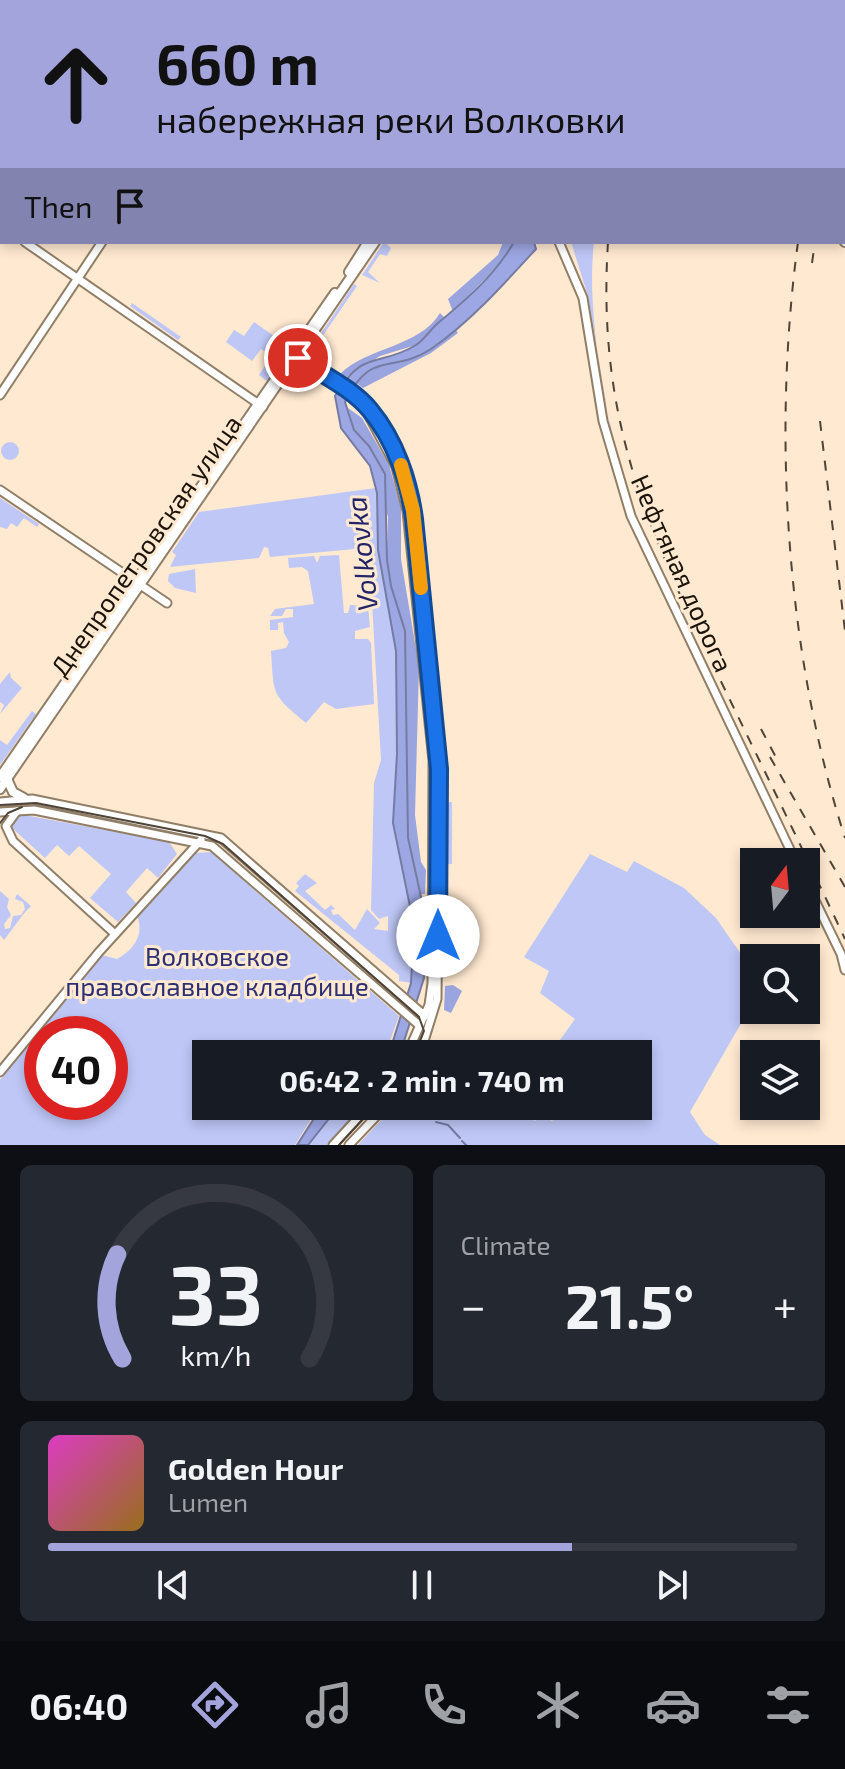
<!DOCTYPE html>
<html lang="en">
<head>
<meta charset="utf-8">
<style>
  body { margin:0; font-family:"Exo 2",sans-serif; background:#242831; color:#f1f3f6; height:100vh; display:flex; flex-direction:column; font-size:30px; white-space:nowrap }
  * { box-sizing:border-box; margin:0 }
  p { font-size:26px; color:#9ea1a6 }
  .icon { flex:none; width:44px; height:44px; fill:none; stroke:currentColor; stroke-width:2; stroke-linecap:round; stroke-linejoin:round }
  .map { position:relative; height:1145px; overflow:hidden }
  .side { display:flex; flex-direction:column; gap:20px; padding:20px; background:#0d0f14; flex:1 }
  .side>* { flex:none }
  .guide { position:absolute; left:0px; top:0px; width:846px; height:244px; box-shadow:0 4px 12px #0003; background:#a3a4db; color:#111; overflow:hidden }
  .needle { width:52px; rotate:16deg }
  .fabs { position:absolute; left:740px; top:848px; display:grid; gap:16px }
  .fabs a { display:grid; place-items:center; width:80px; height:80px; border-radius:0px; background:#171b24; box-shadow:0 4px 12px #0003; font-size:40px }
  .speed { position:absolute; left:24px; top:1016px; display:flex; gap:16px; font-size:40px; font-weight:700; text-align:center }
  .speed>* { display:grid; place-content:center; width:104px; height:104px; border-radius:50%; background:#171b24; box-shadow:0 4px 12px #0003; line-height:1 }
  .speed .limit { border:12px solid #d22; background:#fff; color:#111 }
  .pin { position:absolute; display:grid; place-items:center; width:68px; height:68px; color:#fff; margin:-34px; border:4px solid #fff; border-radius:50%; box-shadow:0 2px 8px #0007 }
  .me { position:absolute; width:88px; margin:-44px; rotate:0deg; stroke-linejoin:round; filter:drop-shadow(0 0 6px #0008) }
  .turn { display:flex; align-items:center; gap:28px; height:168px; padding:0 24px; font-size:36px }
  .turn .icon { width:104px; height:104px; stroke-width:2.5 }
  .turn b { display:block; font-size:56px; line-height:68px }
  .then { display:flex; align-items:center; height:76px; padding:0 24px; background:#0003; gap:16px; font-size:30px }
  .big { font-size:60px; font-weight:700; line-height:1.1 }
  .side .widget { flex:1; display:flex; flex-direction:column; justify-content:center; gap:12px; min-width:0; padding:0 28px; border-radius:12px; background:#242831 }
  .side .dial { align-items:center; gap:0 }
  .dial svg { height:208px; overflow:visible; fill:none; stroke:#363941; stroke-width:7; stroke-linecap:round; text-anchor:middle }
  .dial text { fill:#f1f3f6; stroke:none }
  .song { display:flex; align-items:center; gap:24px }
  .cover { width:96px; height:96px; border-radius:12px; background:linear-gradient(135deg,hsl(310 70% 55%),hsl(40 70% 35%)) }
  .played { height:8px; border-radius:4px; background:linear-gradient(90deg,#a3a4db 70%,#363941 70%) }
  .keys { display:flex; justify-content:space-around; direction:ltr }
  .heat { display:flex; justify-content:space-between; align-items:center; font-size:44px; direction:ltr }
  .side .tiles { flex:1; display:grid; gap:20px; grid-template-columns:1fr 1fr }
  .widget:last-child { grid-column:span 2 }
  .trip { position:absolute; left:192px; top:1040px; width:460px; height:80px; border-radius:0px; background:#171b24; box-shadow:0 4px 12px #0003; font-weight:700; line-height:80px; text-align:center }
  .menu { display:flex; height:128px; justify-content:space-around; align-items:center; background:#090b0e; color:#9ea1a6 }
  .menu .icon { width:56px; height:56px }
  .menu .selected { color:#a3a4db }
  .menu b { font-size:36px; color:#f1f3f6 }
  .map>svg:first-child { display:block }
  .green { fill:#bec7f6; fill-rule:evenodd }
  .forest { fill:#9aa5e0 }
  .water { fill:#9da7e3; stroke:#767ba2; stroke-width:2 }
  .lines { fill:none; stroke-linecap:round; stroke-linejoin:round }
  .stream { stroke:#767ba2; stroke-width:2 }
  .minor-casing { stroke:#917e67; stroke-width:11 }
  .major-casing { stroke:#917e67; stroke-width:12 }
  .minor { stroke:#fff; stroke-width:7 }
  .major { stroke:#fff; stroke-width:8 }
  .tram { stroke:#4f4438; stroke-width:2 }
  .rail { stroke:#4f4438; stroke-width:2; stroke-dasharray:10 10; stroke-linecap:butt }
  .route-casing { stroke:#114b97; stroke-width:20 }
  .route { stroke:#1a73e8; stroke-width:14 }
  .slow { stroke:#f59e0b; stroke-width:14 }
  .labels { text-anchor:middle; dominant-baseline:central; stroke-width:6; stroke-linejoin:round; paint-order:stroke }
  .street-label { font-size:26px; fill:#1b140b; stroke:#ffe9d1 }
  .park-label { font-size:26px; fill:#2c2f74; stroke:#ffe9d1 }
  .water-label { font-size:28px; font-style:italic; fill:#242569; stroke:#ffe9d1 }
</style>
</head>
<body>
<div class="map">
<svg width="845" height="1145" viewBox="0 0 845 1145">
  <rect width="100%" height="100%" fill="#ffe9d1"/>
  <g class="green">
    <path d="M 384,242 L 391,248 L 387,256 L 380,254 L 368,272 L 380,283 L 362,275 Z"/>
    <path d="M 571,242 L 594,242 C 586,308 604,409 623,474 L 611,432 L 588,296 Z"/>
    <path d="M 354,284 L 357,286 L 308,357 L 308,353 Z"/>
    <path d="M 132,303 L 181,337 L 178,340 L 130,306 Z"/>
    <path d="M 254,322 L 291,348 L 267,381 L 259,375 L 271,356 L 261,349 L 252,361 L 226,342 L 234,330 L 244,336 Z"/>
    <circle cx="10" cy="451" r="9"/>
    <path d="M 376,488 L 378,550 L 396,651 L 397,754 L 393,823 L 414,926 L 411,983 L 399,981 L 399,975 L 295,891 L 299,886 L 296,883 L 305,874 L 317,883 L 305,891 L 325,910 L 331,905 L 335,909 L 331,910 L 333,915 L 338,914 L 355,930 L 367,909 L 380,923 L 374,929 L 388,931 L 388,916 L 379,919 L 371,910 L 374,783 L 381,760 L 368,533 L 365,548 L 270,557 L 268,548 L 264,547 L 259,558 L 170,567 L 176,555 L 172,552 L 199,512 Z"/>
    <path d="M 0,498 L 39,524 L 37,527 L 24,518 L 17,527 L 11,523 L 7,529 L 0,527 Z"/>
    <path d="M 339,555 L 344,613 L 348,613 L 350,605 L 368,606 L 370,627 L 355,631 L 355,639 L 368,639 L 371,643 L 374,704 L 336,709 L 324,702 L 306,723 C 271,694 274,695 271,651 L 286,648 L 289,642 L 284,633 L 283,622 L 278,623 L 278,630 L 270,630 L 270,620 L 293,617 L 293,609 L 286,609 L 282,616 L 270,616 L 275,609 L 314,604 L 308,571 L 302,567 L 289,568 L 288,558 L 314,556 L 317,563 L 320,556 Z"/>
    <path d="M 195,569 L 196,593 L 175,588 L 168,581 L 169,574 Z"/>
    <path d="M 10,672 L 11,678 L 22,688 L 0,714 L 4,705 L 0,702 L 0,684 Z"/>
    <path d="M 32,711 L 36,714 L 0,765 L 0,740 L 7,745 Z"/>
    <path d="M 446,802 L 452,802 L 452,864 L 447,864 Z"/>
    <path d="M 17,816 L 30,816 L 169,842 L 177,854 L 158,878 L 147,868 L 126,892 L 136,903 L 118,922 L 90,898 L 111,874 L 79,846 L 69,856 L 57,845 L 45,858 L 12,828 Z"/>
    <path d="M 211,852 L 399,1016 L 385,1054 L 206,1054 L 206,1106 L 319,1106 L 295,1145 L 0,1145 L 0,1080 L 102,955 L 117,959 C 133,950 145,935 137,916 L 196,853 ZM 110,1034 L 110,1102 L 42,1102 L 42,1034 Z"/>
    <path d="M 590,854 L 627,872 L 634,861 L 684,888 L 716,918 L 754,973 L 754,1001 L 690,1112 L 705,1135 L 720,1145 L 358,1145 L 394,1106 L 505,1106 L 535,1121 L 540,1115 L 552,1121 L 571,1106 L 638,1106 L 638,1054 L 578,1054 L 560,1040 L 575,1019 L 540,993 L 549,971 L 524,957 Z"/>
    <path d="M 0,891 L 9,899 L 7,907 L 11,915 L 4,924 L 5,929 L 10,928 L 13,916 L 21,915 L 25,909 L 23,902 L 15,899 L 17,894 L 31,906 C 19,918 13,929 4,940 L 0,935 Z"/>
    <path d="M 339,1106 L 363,1106 L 327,1145 L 308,1145 Z"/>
  </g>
  <g class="forest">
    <path d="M 503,242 L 514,242 L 504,259 L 453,312 L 448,299 L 498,255 Z"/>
    <path d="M 440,313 L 445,318 L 416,345 L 380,356 L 346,377 L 340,374 C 367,347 420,347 440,313 Z"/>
    <path d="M 455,329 L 458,333 L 431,353 L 363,388 L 355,382 L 377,365 L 429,350 Z"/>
    <path d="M 348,408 L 362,418 L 389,465 L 401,507 L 401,559 L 419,667 L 415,815 L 421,862 L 426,870 L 425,894 L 421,894 L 408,838 L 405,631 L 391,586 L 387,560 L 388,517 L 369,446 L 354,430 Z"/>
    <path d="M 453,985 L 462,991 L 451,1013 L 444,1010 L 445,986 Z"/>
  </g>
  <g class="water">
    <path d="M 514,242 L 534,242 L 536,249 C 504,284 470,322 431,349 C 392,375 371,348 345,402 L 354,430 L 369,446 L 385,474 L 387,560 L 391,586 L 405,631 L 408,838 L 421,897 L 426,952 L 424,978 L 400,1054 L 389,1054 L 411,983 L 414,926 L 393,823 L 397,754 L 396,651 L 378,550 L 377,493 L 370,466 L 341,428 L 335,396 C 364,347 379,368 416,345 C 424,340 430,330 438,323 C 467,299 495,275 514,242 Z"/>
    <path d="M 322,1106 L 339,1106 L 308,1145 L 297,1145 Z"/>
  </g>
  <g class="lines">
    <g class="stream">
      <path d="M 436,1122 L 448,1125 L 460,1138"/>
      <path d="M 462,1141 L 466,1145"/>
    </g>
    <g class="minor-casing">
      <g id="minor">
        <path d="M 537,2 L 539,0"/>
        <path d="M 0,225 L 2,226"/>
        <path d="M 25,242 L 263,407"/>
        <path d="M 559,242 L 583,298 L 603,421 L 631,516 L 796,862"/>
        <path d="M 293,355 L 368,407 L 398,457 L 413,510 L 439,769 L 437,999 L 420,1054"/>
        <path d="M 0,395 L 102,242"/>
        <path d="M 362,403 L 396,467 L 407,511 L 433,761 L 432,983 L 429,1005 L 407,1054"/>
        <path d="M 0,490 L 167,603"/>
        <path d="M 0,802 L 32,799 L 221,838 L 425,1016"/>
        <path d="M 17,811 L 6,826 L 13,841 L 115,934"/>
        <path d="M 0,812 L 34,810 L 212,846 L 419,1025"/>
        <path d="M 806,882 L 841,954 L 845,970"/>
        <path d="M 0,1072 L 99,952 L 201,840"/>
        <path d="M 333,1145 L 369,1106"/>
        <path d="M 349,1145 L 386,1106"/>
      </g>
    </g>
    <g class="major-casing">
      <g id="major">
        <path d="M 181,0 L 184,2"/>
        <path d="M 311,0 L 314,2"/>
        <path d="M 261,2 L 263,0"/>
        <path d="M 0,8 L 2,5"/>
        <path d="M 844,194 L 845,194"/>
        <path d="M 844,241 L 845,242"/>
        <path d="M 349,272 L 368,242"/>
        <path d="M 0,777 L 335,293"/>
        <path d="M 7,779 L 13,792 L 24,798"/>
        <path d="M 0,789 L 375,242"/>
      </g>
    </g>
    <use href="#minor" class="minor"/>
    <use href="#major" class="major"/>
    <g class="tram">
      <path d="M 0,805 L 36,803 L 205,836 L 223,844 L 419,1017 L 424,1031 L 415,1054"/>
      <path d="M 0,823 L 8,813 L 22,807"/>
      <path d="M 339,1145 L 375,1106"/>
    </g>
    <g class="rail">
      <path d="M 639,2 L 640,0"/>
      <path d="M 740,2 L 741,0"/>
      <path d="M 755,2 L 756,0"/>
      <path d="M 775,2 L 776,0"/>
      <path d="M 800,2 L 800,0"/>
      <path d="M 844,4 L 845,0"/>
      <path d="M 844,40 L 845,36"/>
      <path d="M 844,62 L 845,58"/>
      <path d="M 608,242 C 596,425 652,539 729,698 C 768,778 807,858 845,939"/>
      <path d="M 798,242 C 772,434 786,654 845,838"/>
      <path d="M 812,263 L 815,242"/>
      <path d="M 820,421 L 845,631"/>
      <path d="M 761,729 L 779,763"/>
      <path d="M 770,757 L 845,887"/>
    </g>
  </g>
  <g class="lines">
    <g class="route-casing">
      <path id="route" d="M 298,358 C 321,374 352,388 370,410 C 395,440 409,481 414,519 L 439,769 L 438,936"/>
    </g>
    <use href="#route" class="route"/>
    <path class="slow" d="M 401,465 L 413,510 L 421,588"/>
  </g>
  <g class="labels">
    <g class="street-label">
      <text transform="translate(145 545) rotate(-55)">Днепропетровская улица</text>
      <text transform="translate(683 573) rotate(66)">Нефтяная дорога</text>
    </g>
    <g class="park-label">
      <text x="217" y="955">Волковское<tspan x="217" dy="30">православное кладбище</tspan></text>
    </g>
    <g class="water-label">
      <text transform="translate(361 554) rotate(-96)">Volkovka</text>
    </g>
  </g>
</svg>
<div class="fabs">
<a><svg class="needle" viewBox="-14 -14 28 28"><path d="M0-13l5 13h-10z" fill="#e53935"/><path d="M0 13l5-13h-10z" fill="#9ea1a6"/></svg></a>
<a><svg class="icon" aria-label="search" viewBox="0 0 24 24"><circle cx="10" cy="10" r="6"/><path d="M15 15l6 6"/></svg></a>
<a><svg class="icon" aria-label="layers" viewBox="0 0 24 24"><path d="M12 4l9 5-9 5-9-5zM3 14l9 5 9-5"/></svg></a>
</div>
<div class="speed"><div class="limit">40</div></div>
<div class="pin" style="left:298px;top:358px;background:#d93025"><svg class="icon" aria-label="arrive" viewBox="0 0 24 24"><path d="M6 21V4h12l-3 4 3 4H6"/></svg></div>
<svg class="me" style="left:438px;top:936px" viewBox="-20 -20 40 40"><circle r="19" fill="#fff"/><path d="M0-13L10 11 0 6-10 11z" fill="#1a73e8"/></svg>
<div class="trip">06:42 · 2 min · 740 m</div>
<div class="guide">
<div class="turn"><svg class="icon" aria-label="ahead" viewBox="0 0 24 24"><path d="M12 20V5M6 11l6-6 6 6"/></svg><div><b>660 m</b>набережная реки Волковки</div></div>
<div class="then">Then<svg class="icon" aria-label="arrive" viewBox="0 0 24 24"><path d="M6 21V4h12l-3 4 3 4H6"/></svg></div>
</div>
</div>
<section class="side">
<div class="tiles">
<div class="widget dial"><svg viewBox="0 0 100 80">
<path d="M14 69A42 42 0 1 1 86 69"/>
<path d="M14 69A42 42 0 0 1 12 29" stroke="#a3a4db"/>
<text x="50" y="56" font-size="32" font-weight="700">33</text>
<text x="50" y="72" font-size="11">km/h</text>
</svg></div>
<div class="widget"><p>Climate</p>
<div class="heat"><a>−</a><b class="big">21.5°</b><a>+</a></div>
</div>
<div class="widget">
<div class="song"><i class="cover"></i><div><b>Golden Hour</b><p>Lumen</p></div></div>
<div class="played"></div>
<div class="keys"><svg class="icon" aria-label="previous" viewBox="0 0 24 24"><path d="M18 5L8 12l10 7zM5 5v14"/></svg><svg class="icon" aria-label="pause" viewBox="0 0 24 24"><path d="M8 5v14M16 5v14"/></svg><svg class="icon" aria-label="next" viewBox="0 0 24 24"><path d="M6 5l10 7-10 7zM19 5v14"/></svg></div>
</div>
</div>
</section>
<nav class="menu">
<b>06:40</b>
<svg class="icon selected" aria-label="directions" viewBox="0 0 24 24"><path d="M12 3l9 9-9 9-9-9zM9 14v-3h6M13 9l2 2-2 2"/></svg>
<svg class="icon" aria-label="music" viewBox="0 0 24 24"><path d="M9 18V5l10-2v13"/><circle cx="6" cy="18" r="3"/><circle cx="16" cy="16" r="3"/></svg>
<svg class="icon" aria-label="phone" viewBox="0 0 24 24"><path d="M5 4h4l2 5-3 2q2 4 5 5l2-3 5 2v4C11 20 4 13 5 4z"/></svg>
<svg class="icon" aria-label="climate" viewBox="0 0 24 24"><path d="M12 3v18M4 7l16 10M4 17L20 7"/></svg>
<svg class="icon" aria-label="car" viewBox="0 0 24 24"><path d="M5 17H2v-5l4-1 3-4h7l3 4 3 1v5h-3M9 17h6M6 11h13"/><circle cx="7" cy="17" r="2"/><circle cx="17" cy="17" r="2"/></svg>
<svg class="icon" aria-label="filters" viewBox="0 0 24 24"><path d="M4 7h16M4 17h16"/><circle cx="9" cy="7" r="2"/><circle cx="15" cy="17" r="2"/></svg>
</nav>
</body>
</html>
